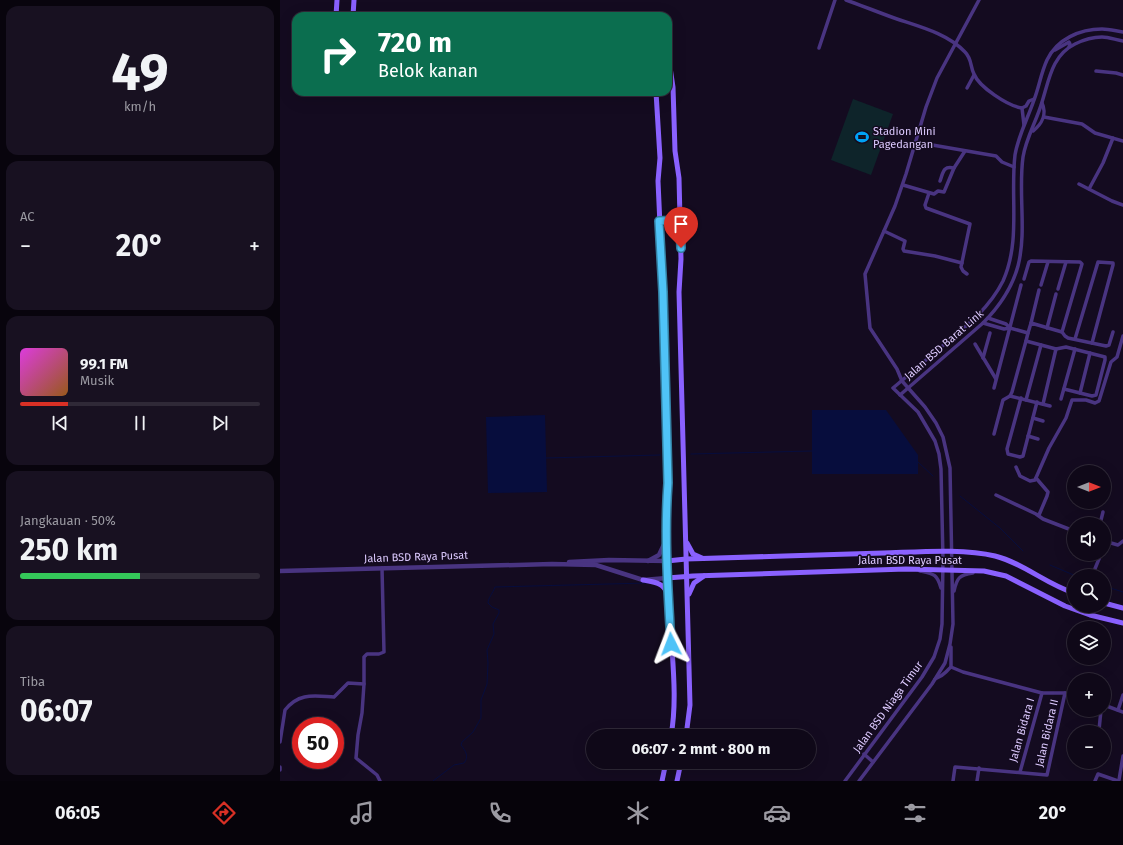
<!DOCTYPE html>
<html lang="id">
<head>
<meta charset="utf-8">
<style>
  body { margin:0; font-family:"Fira Sans",sans-serif; background:#181121; color:#f1f3f6; height:100vh; display:flex; flex-direction:column; font-size:15px; white-space:nowrap }
  * { box-sizing:border-box; margin:0 }
  p { font-size:13px; color:#9b9aa2 }
  .icon { flex:none; width:22px; height:22px; fill:none; stroke:currentColor; stroke-width:2; stroke-linecap:round; stroke-linejoin:round }
  .map { position:relative; flex:1; overflow:hidden }
  .panel { display:flex; flex-direction:column; gap:6px; padding:6px; background:#08040d; width:280px }
  .panel>* { flex:none }
  .hud { position:absolute; left:12px; top:12px; width:380px; height:84px; border-radius:12px; box-shadow:0 4px 16px #0002,0 0 0 1px #2f2937; background:#0b6e4f; color:#fff; overflow:hidden }
  .needle { width:26px; rotate:90deg }
  .tools { position:absolute; left:787px; top:465px; display:grid; gap:8px }
  .tools a { display:grid; place-items:center; width:44px; height:44px; border-radius:50%; background:#0f0818; box-shadow:0 4px 16px #0002,0 0 0 1px #2f2937; font-size:20px }
  .speed { position:absolute; left:12px; top:717px; display:flex; gap:8px; font-size:20px; font-weight:700; text-align:center }
  .speed>* { display:grid; place-content:center; width:52px; height:52px; border-radius:50%; background:#0f0818; box-shadow:0 4px 16px #0002,0 0 0 1px #2f2937; line-height:1 }
  .speed .limit { border:6px solid #d22; background:#fff; color:#111 }
  .pin { position:absolute; display:grid; place-items:center; width:34px; height:34px; color:#fff; margin:-41px -17px; border-radius:50% 50% 50% 0; rotate:-45deg; box-shadow:0 0 4px #0007 }
  .pin .icon { rotate:45deg }
  .me { position:absolute; width:44px; margin:-22px; rotate:357deg; stroke-linejoin:round; filter:drop-shadow(0 0 3px #0008) }
  .turn { display:flex; align-items:center; gap:14px; height:84px; padding:0 20px; font-size:18px }
  .turn .icon { width:52px; height:52px; stroke-width:2.5 }
  .turn b { display:block; font-size:28px; line-height:34px }
  .big { font-size:30px; font-weight:700; line-height:1.1 }
  .panel .tile { flex:1; display:flex; flex-direction:column; justify-content:center; gap:6px; min-width:0; padding:0 14px; border-radius:12px; background:#181121 }
  .panel .dial { align-items:center; gap:0 }
  .dial b { font-size:52px; line-height:1 }
  .song { display:flex; align-items:center; gap:12px }
  .cover { width:48px; height:48px; border-radius:6px; background:linear-gradient(135deg,hsl(300 70% 55%),hsl(30 70% 35%)) }
  .played { height:4px; border-radius:2px; background:linear-gradient(90deg,#d93025 20%,#2f2937 20%) }
  .keys { display:flex; justify-content:space-around; direction:ltr }
  .heat { display:flex; justify-content:space-between; align-items:center; font-size:22px; direction:ltr }
  .charge { height:6px; border-radius:3px; background:linear-gradient(90deg,#34c759 50%,#2f2937 0) }
  .trip { position:absolute; left:306px; top:729px; width:230px; height:40px; border-radius:20px; background:#0f0818; box-shadow:0 4px 16px #0002,0 0 0 1px #2f2937; font-weight:700; line-height:40px; text-align:center }
  .menu { display:flex; height:64px; justify-content:space-around; align-items:center; background:#06030a; color:#9b9aa2 }
  .menu .icon { width:28px; height:28px }
  .menu .selected { color:#d93025 }
  .menu b { font-size:18px; color:#f1f3f6 }
  main { display:flex; flex:1; min-height:0 }
  .map>svg:first-child { display:block }
  .green { fill:#0e242a }
  .water { fill:#070d3d }
  .lines { fill:none; stroke-linecap:round; stroke-linejoin:round }
  .stream { stroke:#070d3d; stroke-width:1 }
  .minor { stroke:#493481; stroke-width:3.5 }
  .tertiary { stroke:#493481; stroke-width:4.5 }
  .secondary { stroke:#8a61ff; stroke-width:5 }
  .route-casing { stroke:#337fa1; stroke-width:10 }
  .route { stroke:#4fc3f7; stroke-width:7 }
  .labels { text-anchor:middle; dominant-baseline:central; stroke-width:3; stroke-linejoin:round; paint-order:stroke }
  .poi-label { font-size:11px; fill:#ddcaff; stroke:#140b20; text-anchor:start }
  .street-label { font-size:11px; fill:#ddcaff; stroke:#140b20 }
</style>
</head>
<body>
<main>
<section class="panel">
<div class="tile dial"><b>49</b><p>km/h</p></div>
<div class="tile"><p>AC</p>
<div class="heat"><a>−</a><b class="big">20°</b><a>+</a></div>
</div>
<div class="tile">
<div class="song"><i class="cover"></i><div><b>99.1 FM</b><p>Musik</p></div></div>
<div class="played"></div>
<div class="keys"><svg class="icon" aria-label="previous" viewBox="0 0 24 24"><path d="M18 5L8 12l10 7zM5 5v14"/></svg><svg class="icon" aria-label="pause" viewBox="0 0 24 24"><path d="M8 5v14M16 5v14"/></svg><svg class="icon" aria-label="next" viewBox="0 0 24 24"><path d="M6 5l10 7-10 7zM19 5v14"/></svg></div>
</div>
<div class="tile"><p>Jangkauan · 50%</p><b class="big">250 km</b><div class="charge"></div></div>
<div class="tile"><p>Tiba</p><b class="big">06:07</b></div>
</section>
<div class="map">
<svg width="843" height="781" viewBox="0 0 843 781">
  <rect width="100%" height="100%" fill="#140b20"/>
  <path class="green" d="M 573,99 L 613,114 L 591,175 L 551,160 Z"/>
  <g class="water">
    <path d="M 532,410 L 606,410 L 638,455 L 638,474 L 532,474 Z"/>
    <path d="M 265,415 L 267,492 L 208,493 L 206,417 Z"/>
  </g>
  <g class="lines">
    <g class="stream">
      <path d="M 411,454 L 532,451"/>
      <path d="M 266,458 L 380,455"/>
      <path d="M 638,462 L 653,476"/>
      <path d="M 680,496 L 720,528 L 743,551"/>
      <path d="M 770,565 L 796,576"/>
      <path d="M 824,586 L 843,592"/>
      <path d="M 153,781 L 174,765 L 184,763 C 189,757 186,751 181,745 L 182,742 L 193,732 L 201,718 L 201,700 L 207,684 L 208,663 L 207,650 L 214,634 L 213,624 L 219,613 L 219,610 L 212,607 L 208,603 C 208,598 213,593 215,587 L 367,583"/>
    </g>
    <g class="minor">
      <path d="M 566,0 C 583,6 600,13 617,19 C 641,27 668,34 685,52 C 692,59 690,66 694,74 C 699,87 728,106 742,108"/>
      <path d="M 539,48 L 555,0"/>
      <path d="M 775,50 L 789,42 L 790,44 L 789,47"/>
      <path d="M 816,71 L 836,73 L 843,75"/>
      <path d="M 687,88 L 694,75"/>
      <path d="M 764,117 L 802,124 L 815,133 L 843,141"/>
      <path d="M 744,125 L 742,108 L 746,106 L 749,101 L 754,99"/>
      <path d="M 753,131 C 762,124 767,114 762,103"/>
      <path d="M 635,142 L 716,156 L 722,162 L 734,167"/>
      <path d="M 660,181 C 663,173 663,165 674,168 L 685,151"/>
      <path d="M 799,184 L 832,201 L 843,205"/>
      <path d="M 623,185 L 654,194 L 658,191 L 664,192 L 674,168"/>
      <path d="M 809,189 L 823,163 L 833,138"/>
      <path d="M 649,193 L 645,205 L 646,208 L 690,224 L 681,267 L 683,271 L 687,274"/>
      <path d="M 604,231 L 625,241 L 623,249 L 624,251 L 655,256 L 682,263"/>
      <path d="M 744,279 L 749,262 L 751,261 L 800,262 L 802,264 L 782,332"/>
      <path d="M 761,285 L 768,262"/>
      <path d="M 778,289 L 786,262"/>
      <path d="M 708,318 L 726,324 L 730,328"/>
      <path d="M 703,323 L 724,329 L 730,328 L 748,333 L 751,323 L 782,332 L 785,336 L 788,338 L 826,346 L 829,345 L 833,332"/>
      <path d="M 751,323 L 759,290"/>
      <path d="M 767,328 L 776,294"/>
      <path d="M 748,333 L 746,341 L 776,349 L 786,347 L 825,357 L 825,360 L 816,395 L 812,396 L 784,389"/>
      <path d="M 795,339 L 818,262 L 833,263 L 833,265 L 812,343"/>
      <path d="M 695,344 L 716,379"/>
      <path d="M 703,358 L 710,333"/>
      <path d="M 714,388 L 741,285"/>
      <path d="M 800,393 L 810,353"/>
      <path d="M 620,395 L 703,323 C 719,307 732,288 738,266 C 747,231 738,193 743,157 C 746,138 757,120 762,102 C 769,80 772,55 795,44 C 803,40 813,37 822,37 C 829,37 836,40 843,41"/>
      <path d="M 730,396 L 770,406"/>
      <path d="M 741,398 L 727,449 L 728,454 L 740,457 L 743,456 L 757,402"/>
      <path d="M 781,399 L 795,349"/>
      <path d="M 746,400 L 761,345"/>
      <path d="M 763,404 L 776,349"/>
      <path d="M 753,418 L 763,421"/>
      <path d="M 714,434 L 723,400 L 730,396 L 732,392 L 746,341"/>
      <path d="M 748,436 L 758,439"/>
      <path d="M 736,467 L 740,476 L 750,481 L 755,480 L 769,448 L 786,418 L 792,400 L 806,400 L 815,403 L 819,401 L 831,362 L 837,357 L 843,336"/>
      <path d="M 756,478 L 768,492 L 767,496 L 759,515"/>
      <path d="M 716,495 L 756,514 L 763,519 L 794,531"/>
      <path d="M 820,524 L 823,512"/>
      <path d="M 824,541 L 838,545 L 843,541"/>
      <path d="M 640,571 C 654,574 657,574 661,588"/>
      <path d="M 812,576 L 821,554"/>
      <path d="M 674,591 C 677,578 679,575 693,573"/>
      <path d="M 671,647 L 671,667"/>
      <path d="M 671,667 L 683,672 L 762,693 L 785,693 L 794,696"/>
      <path d="M 655,679 C 665,675 664,673 671,667"/>
      <path d="M 824,705 L 843,712"/>
      <path d="M 838,710 L 843,695"/>
      <path d="M 819,730 L 821,710"/>
      <path d="M 0,742 L 5,710 C 19,692 35,696 54,697 L 68,683 L 84,684"/>
      <path d="M 584,754 L 593,762"/>
      <path d="M 0,767 L 0,770"/>
      <path d="M 740,772 L 762,693"/>
      <path d="M 839,780 L 843,756"/>
      <path d="M 100,781 L 97,775 L 76,758 L 78,735 L 82,713 L 84,684 L 84,657 L 87,654 L 99,654 L 104,652 L 102,568"/>
      <path d="M 565,781 L 642,677 L 654,657 L 660,639 L 662,624 L 663,560 L 661,469 L 659,454 L 655,441 L 638,412 L 613,388 C 631,373 648,358 666,343 C 688,325 710,307 723,281 C 741,241 730,196 735,155 C 738,136 748,118 754,100 C 759,87 761,73 767,60 C 777,39 800,29 822,29 C 829,29 836,31 843,32"/>
      <path d="M 579,781 L 652,684 L 665,663 L 670,644 L 673,624 L 670,468 L 663,437 L 656,423 L 645,407 L 622,381 L 617,369 L 590,328 L 585,274 L 615,206 L 626,174 L 646,107 L 657,78 L 699,0"/>
      <path d="M 673,781 L 675,767 L 767,775 L 785,693"/>
      <path d="M 697,781 L 699,768"/>
      <path d="M 815,781 L 818,774 L 838,781"/>
    </g>
    <g class="tertiary">
      <path d="M 368,561 L 379,555 L 386,540"/>
      <path d="M 289,562 L 329,560 L 387,561"/>
      <path d="M 0,571 L 272,564 L 316,565 L 363,580 L 387,578"/>
    </g>
    <g class="secondary">
      <path d="M 56,16 L 57,0"/>
      <path d="M 73,16 L 74,0"/>
      <path d="M 388,54 L 393,87 L 395,151 L 399,178 L 401,259 L 399,292 L 410,705 L 406,736"/>
      <path d="M 376,92 L 380,158 L 378,181 L 383,292 L 388,483 C 385,533 388,583 391,633 C 393,667 397,702 391,736"/>
      <path d="M 379,221 L 400,219"/>
      <path d="M 407,543 L 413,554 L 422,558"/>
      <path d="M 387,561 L 406,559 C 472,557 537,555 603,553 C 637,552 683,548 715,556 C 743,563 766,584 794,593"/>
      <path d="M 387,578 L 413,576 L 626,569 L 704,571 L 726,576 L 785,606 L 810,615 L 843,623"/>
      <path d="M 363,580 C 373,582 383,582 387,593"/>
      <path d="M 409,594 L 414,583 L 424,576"/>
      <path d="M 824,603 L 843,608"/>
      <path d="M 382,781 L 386,762"/>
      <path d="M 397,781 L 401,762"/>
    </g>
  </g>
  <g class="lines">
    <g class="route-casing">
      <path id="route" d="M 391,644 C 388,590 384,537 388,483 L 383,292 L 379,221 L 400,220 L 401,248"/>
    </g>
    <use href="#route" class="route"/>
  </g>
  <defs>
    <g id="stadium-bare" transform="scale(1.08)"><path d="M0-5a6.5 5 0 1 0 0 10a6.5 5 0 1 0 0-10ZM-3.5-1.8h7v3.6h-7Z" fill="#00a2f5" stroke="#140b20" stroke-width="2.5" paint-order="stroke"/></g>
  </defs>
  <g fill-rule="evenodd">
    <use href="#stadium-bare" x="582" y="137"/>
  </g>
  <g class="labels">
    <g class="poi-label">
      <text x="593" y="131">Stadion Mini<tspan x="593" dy="13">Pagedangan</tspan></text>
    </g>
    <g class="street-label">
      <text transform="translate(664 345) rotate(-41)">Jalan BSD Barat Link</text>
      <text transform="translate(136 557) rotate(-2)">Jalan BSD Raya Pusat</text>
      <text x="630" y="560">Jalan BSD Raya Pusat</text>
      <text transform="translate(608 707) rotate(-54)">Jalan BSD Niaga Timur</text>
      <text transform="translate(742 730) rotate(-74)">Jalan Bidara I</text>
      <text transform="translate(767 733) rotate(-77)">Jalan Bidara II</text>
    </g>
  </g>
</svg>
<div class="tools">
<a><svg class="needle" viewBox="-14 -14 28 28"><path d="M0-13l5 13h-10z" fill="#e53935"/><path d="M0 13l5-13h-10z" fill="#9b9aa2"/></svg></a>
<a><svg class="icon" aria-label="sound" viewBox="0 0 24 24"><path d="M4 9h4l5-4v14l-5-4H4zM17 9q2 3 0 6"/></svg></a>
<a><svg class="icon" aria-label="search" viewBox="0 0 24 24"><circle cx="10" cy="10" r="6"/><path d="M15 15l6 6"/></svg></a>
<a><svg class="icon" aria-label="layers" viewBox="0 0 24 24"><path d="M12 4l9 5-9 5-9-5zM3 14l9 5 9-5"/></svg></a>
<a>+</a>
<a>−</a>
</div>
<div class="speed"><div class="limit">50</div></div>
<div class="pin" style="left:401px;top:248px;background:#d93025"><svg class="icon" aria-label="arrive" viewBox="0 0 24 24"><path d="M6 21V4h12l-3 4 3 4H6"/></svg></div>
<svg class="me" style="left:391px;top:644px" viewBox="-20 -20 40 40"><path d="M0-17L14 15 0 8-14 15z" fill="#4fc3f7" stroke="#fff" stroke-width="4"/></svg>
<div class="trip">06:07 · 2 mnt · 800 m</div>
<div class="hud">
<div class="turn"><svg class="icon" aria-label="right" viewBox="0 0 24 24"><path d="M7 20v-9h11M14 6l5 5-5 5"/></svg><div><b>720 m</b>Belok kanan</div></div>
</div>
</div>
</main>
<nav class="menu">
<b>06:05</b>
<svg class="icon selected" aria-label="directions" viewBox="0 0 24 24"><path d="M12 3l9 9-9 9-9-9zM9 14v-3h6M13 9l2 2-2 2"/></svg>
<svg class="icon" aria-label="music" viewBox="0 0 24 24"><path d="M9 18V5l10-2v13"/><circle cx="6" cy="18" r="3"/><circle cx="16" cy="16" r="3"/></svg>
<svg class="icon" aria-label="phone" viewBox="0 0 24 24"><path d="M5 4h4l2 5-3 2q2 4 5 5l2-3 5 2v4C11 20 4 13 5 4z"/></svg>
<svg class="icon" aria-label="climate" viewBox="0 0 24 24"><path d="M12 3v18M4 7l16 10M4 17L20 7"/></svg>
<svg class="icon" aria-label="car" viewBox="0 0 24 24"><path d="M5 17H2v-5l4-1 3-4h7l3 4 3 1v5h-3M9 17h6M6 11h13"/><circle cx="7" cy="17" r="2"/><circle cx="17" cy="17" r="2"/></svg>
<svg class="icon" aria-label="filters" viewBox="0 0 24 24"><path d="M4 7h16M4 17h16"/><circle cx="9" cy="7" r="2"/><circle cx="15" cy="17" r="2"/></svg>
<b>20°</b>
</nav>
</body>
</html>
